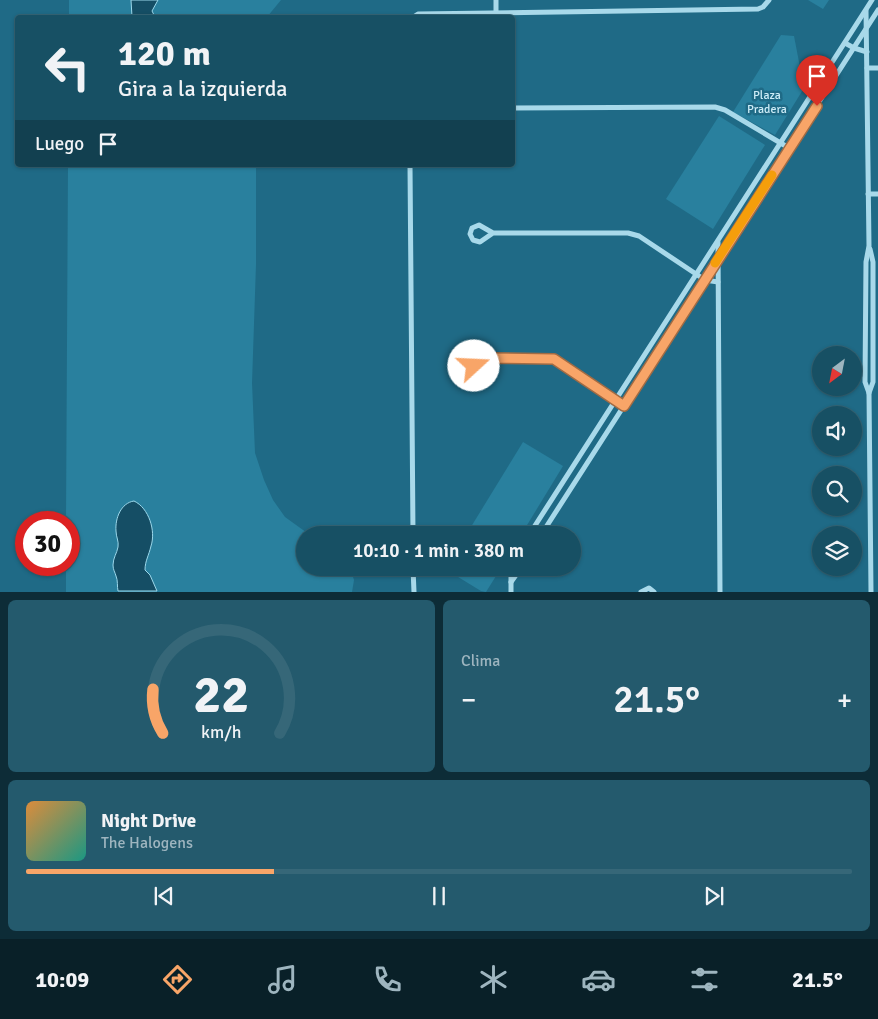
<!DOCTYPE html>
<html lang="es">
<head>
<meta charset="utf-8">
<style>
  body { margin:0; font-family:Signika,sans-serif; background:#245a6d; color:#f1f3f6; height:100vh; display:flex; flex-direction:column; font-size:19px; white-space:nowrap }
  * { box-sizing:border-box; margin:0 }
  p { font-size:16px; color:#9eb5bf }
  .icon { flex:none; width:28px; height:28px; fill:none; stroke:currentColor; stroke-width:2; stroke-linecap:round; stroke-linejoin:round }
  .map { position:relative; height:592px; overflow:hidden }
  .side { display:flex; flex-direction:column; gap:8px; padding:8px; background:#0d2c37; flex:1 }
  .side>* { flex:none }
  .guide { position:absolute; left:15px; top:15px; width:500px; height:152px; border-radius:5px; box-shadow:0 1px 4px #0004,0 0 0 1px #366778; background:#175064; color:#f1f3f6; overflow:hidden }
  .needle { width:32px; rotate:212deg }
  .fabs { position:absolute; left:812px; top:346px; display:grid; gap:10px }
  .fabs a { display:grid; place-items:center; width:50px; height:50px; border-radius:50%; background:#175064; box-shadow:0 1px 4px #0004,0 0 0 1px #366778; font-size:25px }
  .speed { position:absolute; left:15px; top:511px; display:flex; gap:10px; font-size:25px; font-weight:700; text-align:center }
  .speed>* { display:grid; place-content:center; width:65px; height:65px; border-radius:50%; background:#175064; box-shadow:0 1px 4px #0004,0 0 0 1px #366778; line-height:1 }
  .speed .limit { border:8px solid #d22; background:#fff; color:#111 }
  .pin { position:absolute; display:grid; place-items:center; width:42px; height:42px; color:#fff; margin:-51px -21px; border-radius:50% 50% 50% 0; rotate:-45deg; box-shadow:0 0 5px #0007 }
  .pin .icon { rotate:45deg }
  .me { position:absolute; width:55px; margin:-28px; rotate:70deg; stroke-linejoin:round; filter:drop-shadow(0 0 4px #0008) }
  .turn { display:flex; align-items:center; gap:18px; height:105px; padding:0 20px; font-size:22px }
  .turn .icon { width:65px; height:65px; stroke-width:2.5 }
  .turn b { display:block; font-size:35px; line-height:42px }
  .then { display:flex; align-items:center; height:48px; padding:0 20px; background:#0003; gap:10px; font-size:19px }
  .big { font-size:38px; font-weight:600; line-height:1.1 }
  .side .tile { flex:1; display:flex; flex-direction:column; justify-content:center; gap:8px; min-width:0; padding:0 18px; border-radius:8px; background:#245a6d }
  .side .dial { align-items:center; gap:0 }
  .dial svg { height:130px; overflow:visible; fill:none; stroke:#366778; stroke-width:7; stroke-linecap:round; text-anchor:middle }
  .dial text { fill:#f1f3f6; stroke:none }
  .song { display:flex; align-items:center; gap:15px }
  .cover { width:60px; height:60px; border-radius:8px; background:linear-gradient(135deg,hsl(30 70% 55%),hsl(170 70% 35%)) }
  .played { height:5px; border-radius:2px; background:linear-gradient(90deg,#f8a568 30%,#366778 30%) }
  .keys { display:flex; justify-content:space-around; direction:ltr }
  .heat { display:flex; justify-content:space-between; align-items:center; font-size:28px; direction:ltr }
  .side .tiles { flex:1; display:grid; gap:8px; grid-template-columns:1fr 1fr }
  .tile:last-child { grid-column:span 2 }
  .trip { position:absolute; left:296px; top:526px; width:285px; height:50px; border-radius:25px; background:#175064; box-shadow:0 1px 4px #0004,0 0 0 1px #366778; font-weight:600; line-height:50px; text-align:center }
  .dock { display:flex; height:80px; justify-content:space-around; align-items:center; background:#092028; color:#9eb5bf }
  .dock .icon { width:35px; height:35px }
  .dock .selected { color:#f8a568 }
  .dock b { font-size:22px; color:#f1f3f6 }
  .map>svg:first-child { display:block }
  .green { fill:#29809e }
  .water { fill:#154e65; stroke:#9cd8eb }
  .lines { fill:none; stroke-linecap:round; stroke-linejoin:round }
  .minor { stroke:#a8d9ea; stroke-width:5 }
  .route-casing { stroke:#a16b44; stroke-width:12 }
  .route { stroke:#f8a568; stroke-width:9 }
  .slow { stroke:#f59e0b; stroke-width:9 }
  .labels { text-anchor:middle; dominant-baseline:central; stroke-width:5; stroke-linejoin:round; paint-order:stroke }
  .park-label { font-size:12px; fill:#cdecf7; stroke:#1f6a86 }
</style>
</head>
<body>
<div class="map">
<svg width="878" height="592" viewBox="0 0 878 592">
  <rect width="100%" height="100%" fill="#1f6a86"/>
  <g class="green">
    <path d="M 69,0 L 281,0 L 267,17 L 69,18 Z"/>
    <path d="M 808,0 L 829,0 L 823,9 Z"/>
    <path d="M 781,35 L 794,36 L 804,88 L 775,135 L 733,112 Z"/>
    <path d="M 719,116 L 765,145 L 713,229 L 666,199 Z"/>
    <path d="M 68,165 L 256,165 L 256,264 L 252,383 L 255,453 L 264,480 L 273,500 L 285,517 L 310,535 L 305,535 L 305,568 L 350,568 L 354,580 L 352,592 L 66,592 L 66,565 L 69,565 L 69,522 L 66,522 Z"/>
    <path d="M 523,442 L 563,466 L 521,535 L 466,535 Z"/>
    <path d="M 446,568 L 501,568 L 486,592 L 481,591 L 445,569 Z"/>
  </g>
  <g class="water">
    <path d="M 131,0 L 158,0 L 152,11 L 155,17 L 132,17 Z"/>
    <path d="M 134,501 C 149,508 156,531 151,546 C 149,555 145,561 145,570 L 150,575 L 157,591 L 118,591 C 117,587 118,580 116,576 C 115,572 113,570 113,565 C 113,558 117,553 118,547 C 119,541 116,537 116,531 C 115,518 121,503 134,501 Z"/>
  </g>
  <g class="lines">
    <g class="minor">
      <path d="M 496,0 L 496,13"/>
      <path d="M 866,10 L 869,246 L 866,262 L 865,382 L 869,393 L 871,592"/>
      <path d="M 412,18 L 418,14 L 758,9 L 763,7 L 769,0"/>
      <path d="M 845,43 L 854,48 L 867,52"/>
      <path d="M 867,68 L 878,68"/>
      <path d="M 512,108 L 715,107 L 725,110 L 789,148"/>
      <path d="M 410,165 L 413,535"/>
      <path d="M 868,194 L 878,194"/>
      <path d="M 493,233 L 480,242 L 473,240 L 470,234 L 472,228 L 479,225 L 493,233 L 628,233 L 639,236 L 705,280 L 718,282"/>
      <path d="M 718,242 L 720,592"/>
      <path d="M 491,358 C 483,362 478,371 469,363 L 468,358 L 472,351 L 477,349 L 491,358 L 554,359 L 624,406"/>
      <path d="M 869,393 L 873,382 L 873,262 L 870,249"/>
      <path d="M 529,535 L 872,0"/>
      <path d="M 541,535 L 878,10"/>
      <path d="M 413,568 L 414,592"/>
      <path d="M 511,568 L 511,592"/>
      <path d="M 511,582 L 521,568"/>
      <path d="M 641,592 L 649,588 L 654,592"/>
    </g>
  </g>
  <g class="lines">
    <g class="route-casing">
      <path id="route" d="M 474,366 L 480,366 L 491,358 L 554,359 L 624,406 L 817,106"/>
    </g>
    <use href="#route" class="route"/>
    <path class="slow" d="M 715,263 L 772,175"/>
  </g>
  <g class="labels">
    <g class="park-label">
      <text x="767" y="95">Plaza<tspan x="767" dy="14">Pradera</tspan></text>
    </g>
  </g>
</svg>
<div class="fabs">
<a><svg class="needle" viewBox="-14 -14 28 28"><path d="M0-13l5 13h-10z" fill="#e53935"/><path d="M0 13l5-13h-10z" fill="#9eb5bf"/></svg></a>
<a><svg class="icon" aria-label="sound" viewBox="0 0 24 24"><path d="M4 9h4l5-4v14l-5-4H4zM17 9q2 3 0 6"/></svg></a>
<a><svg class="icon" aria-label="search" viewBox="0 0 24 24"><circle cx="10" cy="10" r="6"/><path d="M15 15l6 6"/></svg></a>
<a><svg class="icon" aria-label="layers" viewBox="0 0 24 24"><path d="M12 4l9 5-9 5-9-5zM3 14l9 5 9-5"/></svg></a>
</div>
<div class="speed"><div class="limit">30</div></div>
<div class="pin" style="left:817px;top:106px;background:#d93025"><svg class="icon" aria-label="arrive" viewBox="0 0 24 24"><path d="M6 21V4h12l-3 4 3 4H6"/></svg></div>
<svg class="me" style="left:474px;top:366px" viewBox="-20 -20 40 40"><circle r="19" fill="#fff"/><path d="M0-13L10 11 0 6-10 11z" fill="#f8a568"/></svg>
<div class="trip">10:10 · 1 min · 380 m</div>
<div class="guide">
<div class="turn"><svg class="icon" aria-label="left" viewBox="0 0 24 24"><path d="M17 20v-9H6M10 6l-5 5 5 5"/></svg><div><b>120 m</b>Gira a la izquierda</div></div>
<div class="then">Luego<svg class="icon" aria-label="arrive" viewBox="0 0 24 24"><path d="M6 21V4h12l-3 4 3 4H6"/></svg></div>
</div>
</div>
<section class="side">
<div class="tiles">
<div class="tile dial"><svg viewBox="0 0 100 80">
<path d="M14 69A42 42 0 1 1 86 69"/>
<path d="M14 69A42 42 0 0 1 8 42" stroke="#f8a568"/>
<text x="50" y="56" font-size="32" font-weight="700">22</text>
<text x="50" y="72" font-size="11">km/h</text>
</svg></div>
<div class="tile"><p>Clima</p>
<div class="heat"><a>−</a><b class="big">21.5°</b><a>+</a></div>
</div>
<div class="tile">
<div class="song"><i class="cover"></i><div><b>Night Drive</b><p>The Halogens</p></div></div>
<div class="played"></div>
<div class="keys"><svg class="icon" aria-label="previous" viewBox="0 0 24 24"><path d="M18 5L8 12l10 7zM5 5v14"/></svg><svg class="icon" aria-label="pause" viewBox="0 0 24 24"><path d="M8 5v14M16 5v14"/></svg><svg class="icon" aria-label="next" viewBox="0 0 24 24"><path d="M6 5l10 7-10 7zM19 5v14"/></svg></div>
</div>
</div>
</section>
<nav class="dock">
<b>10:09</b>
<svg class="icon selected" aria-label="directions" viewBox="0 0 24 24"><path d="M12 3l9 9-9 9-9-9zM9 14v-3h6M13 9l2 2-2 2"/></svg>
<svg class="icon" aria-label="music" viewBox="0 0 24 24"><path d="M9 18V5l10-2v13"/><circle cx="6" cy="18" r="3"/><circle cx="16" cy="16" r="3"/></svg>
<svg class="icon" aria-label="phone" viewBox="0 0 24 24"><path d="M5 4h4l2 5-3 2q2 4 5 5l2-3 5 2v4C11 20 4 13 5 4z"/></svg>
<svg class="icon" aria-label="climate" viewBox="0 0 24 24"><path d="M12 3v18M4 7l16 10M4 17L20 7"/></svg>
<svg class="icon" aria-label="car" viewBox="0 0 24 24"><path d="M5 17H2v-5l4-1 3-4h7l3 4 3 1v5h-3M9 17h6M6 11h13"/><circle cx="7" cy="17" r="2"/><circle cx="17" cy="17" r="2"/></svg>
<svg class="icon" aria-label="filters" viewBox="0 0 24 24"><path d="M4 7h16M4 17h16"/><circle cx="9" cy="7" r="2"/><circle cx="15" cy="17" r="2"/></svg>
<b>21.5°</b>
</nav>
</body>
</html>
